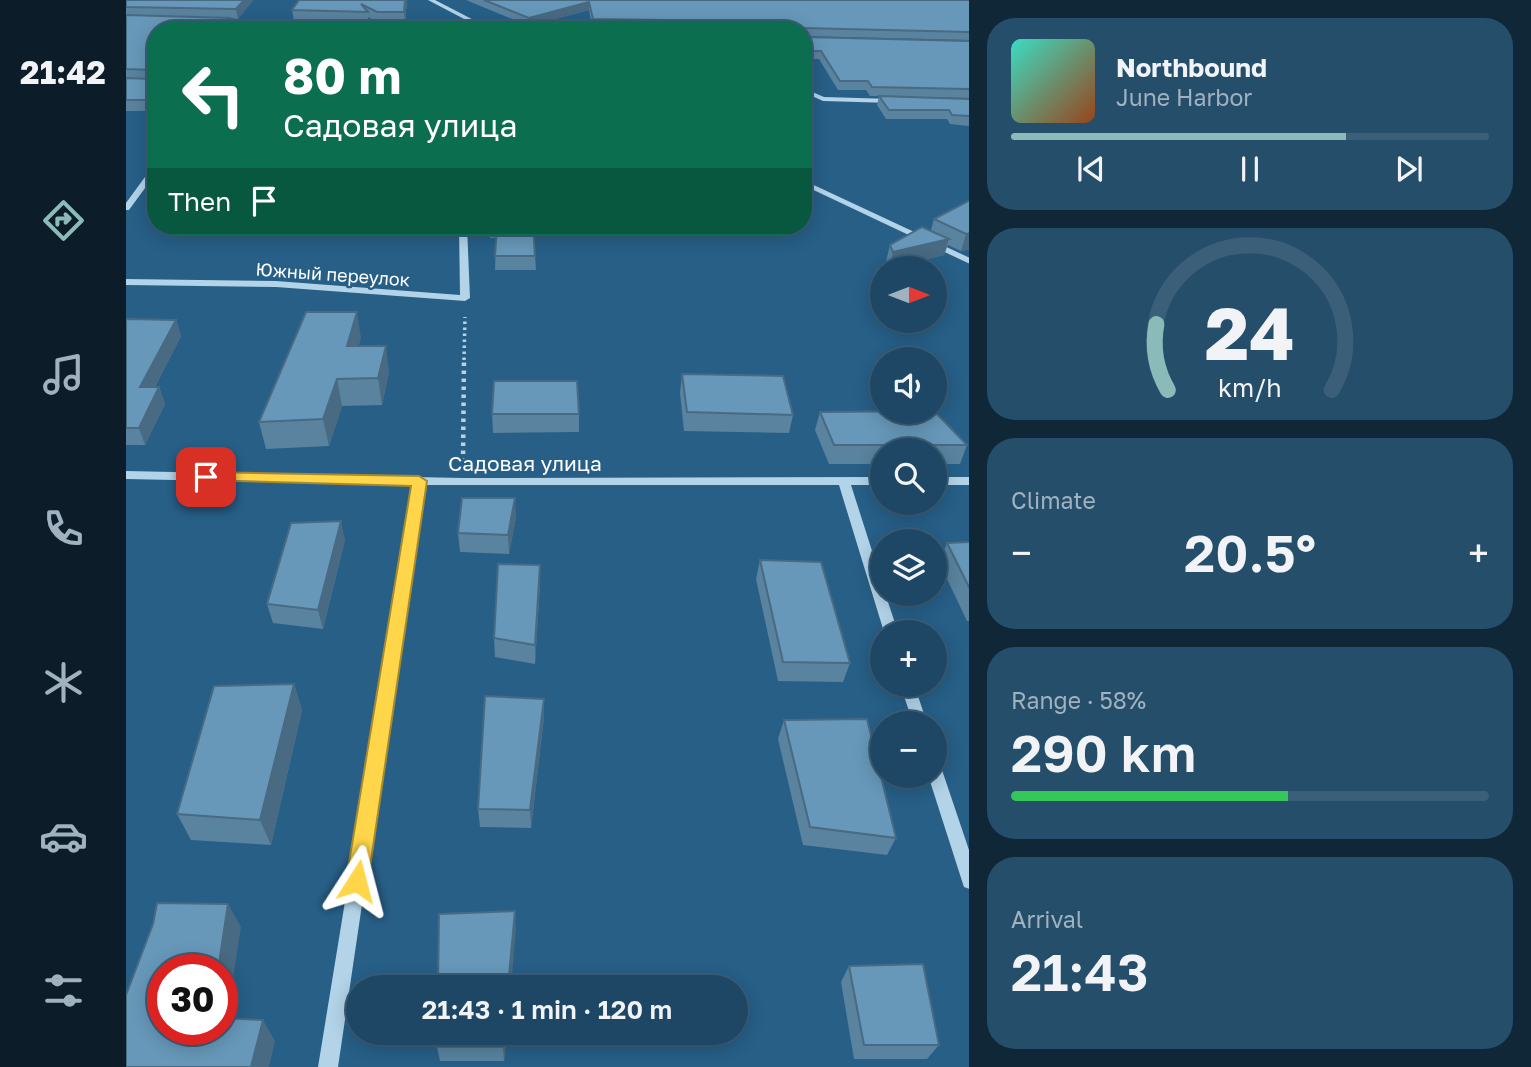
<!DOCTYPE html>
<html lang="en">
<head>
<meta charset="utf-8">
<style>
  body { margin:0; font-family:"Golos Text",sans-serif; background:#254e6b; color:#f1f3f6; height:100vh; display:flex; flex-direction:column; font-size:26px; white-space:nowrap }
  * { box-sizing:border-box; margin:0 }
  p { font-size:23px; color:#a0b2bf }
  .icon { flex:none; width:38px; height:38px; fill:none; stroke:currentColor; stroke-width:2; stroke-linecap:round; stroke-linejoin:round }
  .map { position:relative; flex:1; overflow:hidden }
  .details { display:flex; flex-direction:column; gap:18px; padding:18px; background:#102738; width:562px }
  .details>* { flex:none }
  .banner { position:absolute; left:21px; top:21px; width:665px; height:214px; border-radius:28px; box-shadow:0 4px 18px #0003,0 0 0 2px #3b5f79; background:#0b6e4f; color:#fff; overflow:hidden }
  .needle { width:46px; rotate:90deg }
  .buttons { position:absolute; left:744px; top:256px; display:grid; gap:14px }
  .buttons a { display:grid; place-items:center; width:77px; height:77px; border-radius:50%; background:#1d4765; box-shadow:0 4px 18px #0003,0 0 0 2px #3b5f79; font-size:35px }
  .speed { position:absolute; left:21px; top:954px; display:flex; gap:14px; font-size:35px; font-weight:700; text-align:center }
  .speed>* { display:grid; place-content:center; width:91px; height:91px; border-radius:50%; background:#1d4765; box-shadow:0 4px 18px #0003,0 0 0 2px #3b5f79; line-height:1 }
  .speed .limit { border:10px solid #d22; background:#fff; color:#111 }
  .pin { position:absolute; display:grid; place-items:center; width:60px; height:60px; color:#fff; margin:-30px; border-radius:14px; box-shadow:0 4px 10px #0006 }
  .me { position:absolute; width:77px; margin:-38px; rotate:9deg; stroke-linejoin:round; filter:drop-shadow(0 0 5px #0008) }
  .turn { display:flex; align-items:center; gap:24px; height:147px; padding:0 21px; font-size:32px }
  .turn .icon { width:91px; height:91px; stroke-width:2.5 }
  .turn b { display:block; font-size:49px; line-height:60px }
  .then { display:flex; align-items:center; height:66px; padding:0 21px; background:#0003; gap:14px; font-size:26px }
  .big { font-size:52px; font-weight:600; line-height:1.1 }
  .details .widget { flex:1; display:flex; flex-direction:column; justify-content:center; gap:10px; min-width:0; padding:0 24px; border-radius:28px; background:#254e6b }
  .details .dial { align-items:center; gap:0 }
  .dial svg { height:182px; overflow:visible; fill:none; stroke:#3b5f79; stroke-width:7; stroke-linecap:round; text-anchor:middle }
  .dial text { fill:#f1f3f6; stroke:none }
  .song { display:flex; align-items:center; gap:21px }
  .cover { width:84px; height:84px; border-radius:10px; background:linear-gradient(135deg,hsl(170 70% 55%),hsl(20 70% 35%)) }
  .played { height:7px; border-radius:4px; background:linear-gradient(90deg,#8bbbb9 70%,#3b5f79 70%) }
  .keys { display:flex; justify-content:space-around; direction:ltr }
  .heat { display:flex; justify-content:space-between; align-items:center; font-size:38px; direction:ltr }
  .charge { height:10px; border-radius:5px; background:linear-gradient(90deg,#34c759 58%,#3b5f79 0) }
  .trip { position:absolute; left:220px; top:975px; width:402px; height:70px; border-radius:35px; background:#1d4765; box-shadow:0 4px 18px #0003,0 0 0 2px #3b5f79; font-weight:600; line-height:70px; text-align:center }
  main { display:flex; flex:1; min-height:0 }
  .dock { display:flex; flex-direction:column; width:126px; justify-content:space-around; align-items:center; background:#0c1c28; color:#a0b2bf }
  .dock .icon { width:49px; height:49px }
  .dock .on { color:#8bbbb9 }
  .dock b { font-size:32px; color:#f1f3f6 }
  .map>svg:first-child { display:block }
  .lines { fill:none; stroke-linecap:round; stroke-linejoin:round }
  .path-far1 { stroke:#b2d3e8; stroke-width:3.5; stroke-dasharray:2.5 3.5; stroke-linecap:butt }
  .path { stroke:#b2d3e8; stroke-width:4.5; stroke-dasharray:3.5 4.5; stroke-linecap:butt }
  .minor { fill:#b2d3e8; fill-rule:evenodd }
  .wall { fill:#59839f }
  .shaded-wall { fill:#486a82 }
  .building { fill:#6798b9; stroke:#486a82; stroke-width:2 }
  .route { fill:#ffd54a; stroke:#a68a30; stroke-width:2 }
  .labels { text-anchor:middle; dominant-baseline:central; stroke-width:5; stroke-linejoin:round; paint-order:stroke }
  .far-street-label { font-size:18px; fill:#fff; stroke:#275f87 }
  .street-label { font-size:21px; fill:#fff; stroke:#275f87 }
</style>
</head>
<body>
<main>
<nav class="dock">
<b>21:42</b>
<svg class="icon on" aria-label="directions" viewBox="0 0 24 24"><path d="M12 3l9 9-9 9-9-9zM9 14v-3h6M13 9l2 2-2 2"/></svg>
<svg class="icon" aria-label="music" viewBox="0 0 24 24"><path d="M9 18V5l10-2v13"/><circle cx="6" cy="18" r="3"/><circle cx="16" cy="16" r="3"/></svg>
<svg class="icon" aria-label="phone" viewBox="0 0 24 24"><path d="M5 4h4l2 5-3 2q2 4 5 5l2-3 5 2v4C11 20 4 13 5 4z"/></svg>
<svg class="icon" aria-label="climate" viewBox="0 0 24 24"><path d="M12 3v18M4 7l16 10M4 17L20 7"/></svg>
<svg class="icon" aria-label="car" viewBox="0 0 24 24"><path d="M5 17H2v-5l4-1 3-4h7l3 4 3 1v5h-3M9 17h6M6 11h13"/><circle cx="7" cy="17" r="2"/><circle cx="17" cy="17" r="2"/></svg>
<svg class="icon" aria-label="filters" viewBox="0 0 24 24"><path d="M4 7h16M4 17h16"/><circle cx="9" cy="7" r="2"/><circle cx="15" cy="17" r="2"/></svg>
</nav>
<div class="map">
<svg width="844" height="1067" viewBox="0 0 844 1067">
  <rect width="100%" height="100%" fill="#275f87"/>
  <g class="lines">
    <path class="path-far1" d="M 338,360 L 339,317"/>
    <path class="path" d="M 337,462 L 338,358"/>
    <g class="minor">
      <path d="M 302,0 L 309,0 L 367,30 L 359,30 L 345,23 L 273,30 L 234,27 L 237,25 L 273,26 L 340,20 Z"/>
      <path d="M 87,20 L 177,23 L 180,25 L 177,27 L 85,23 Z"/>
      <path d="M 677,88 L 698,97 L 766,99 L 769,101 L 766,103 L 697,101 L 677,92 Z"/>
      <path d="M 27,166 L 30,166 L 30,173 L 3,210 L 0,210 L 0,203 Z"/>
      <path d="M 677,180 L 844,258 L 844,264 L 677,185 Z"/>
      <path d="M 333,226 L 341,226 L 344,298 L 339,301 L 150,287 L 0,285 L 0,279 L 150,281 L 334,295 Z"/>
      <path d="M 0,471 L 337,478 L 756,477 L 756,485 L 725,485 L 756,582 L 756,593 L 759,593 L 772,632 L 758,632 L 713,485 L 298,485 L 212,1067 L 192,1067 L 287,485 L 0,479 Z"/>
      <rect x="808" y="477" width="36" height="8"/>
      <path d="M 774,684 L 788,684 L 801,723 L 787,723 Z"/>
      <path d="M 808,763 L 813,765 L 816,770 L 844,853 L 844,889 L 838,887 L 836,881 L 802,775 L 808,775 Z"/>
    </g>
  </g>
  <g class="wall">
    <path d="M 0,0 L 127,0 L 112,19 L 103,18 L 105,28 L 103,30 L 30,30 L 30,111 L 0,111 Z"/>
    <path d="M 281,0 L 279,23 L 252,23 L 242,17 L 243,22 L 168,20 L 166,10 Z"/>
    <path d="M 340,0 L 844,0 L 844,40 L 677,36 L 677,30 L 466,27 L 463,10 L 403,26 Z"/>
    <path d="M 677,37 L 844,41 L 844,98 L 744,96 L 740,90 L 712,90 L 693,59 L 677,59 Z"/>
    <path d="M 753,96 L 844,99 L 844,126 L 824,124 L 821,119 L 760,119 L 751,105 Z"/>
    <path d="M 844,200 L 844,249 L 835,251 L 822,245 L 818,255 L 763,268 L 760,261 L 764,245 L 805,230 L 808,219 Z"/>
    <path d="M 363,226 L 407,226 L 410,270 L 369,270 L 370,238 L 364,238 Z"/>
    <path d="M 0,320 L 50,320 L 55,336 L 29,387 L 33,387 L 39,404 L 19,445 L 0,445 Z"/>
    <path d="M 235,338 L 232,346 L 263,372 L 256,405 L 216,406 L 203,446 L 140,449 L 133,422 Z"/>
    <path d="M 556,374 L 667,415 L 663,433 L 558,431 L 554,393 Z"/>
    <path d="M 694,412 L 841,445 L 834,464 L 808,464 L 808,450 L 756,450 L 756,464 L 703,464 L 689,430 Z"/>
    <path d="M 366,414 L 453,414 L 453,432 L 367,433 Z"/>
    <path d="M 390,517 L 383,554 L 334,552 L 332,533 Z"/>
    <path d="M 219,540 L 197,629 L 147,623 L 141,604 Z"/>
    <path d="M 844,542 L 844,621 L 841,621 L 813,562 L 821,543 Z"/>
    <path d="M 634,560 L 724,663 L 717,682 L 652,681 L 630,579 Z"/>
    <path d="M 414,565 L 414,584 L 409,664 L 369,657 L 368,638 Z"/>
    <path d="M 168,684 L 176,710 L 145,845 L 65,840 L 51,814 Z"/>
    <path d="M 418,717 L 405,828 L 354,827 L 352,809 Z"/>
    <path d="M 658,720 L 770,838 L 761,855 L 677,845 L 652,739 Z"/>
    <path d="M 723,966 L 813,1045 L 801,1059 L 728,1059 L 715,982 Z"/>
    <path d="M 311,1032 L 381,1032 L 378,1061 L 314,1061 L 311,1047 Z"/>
  </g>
  <g class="shaded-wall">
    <path d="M 118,0 L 127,0 L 112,19 L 110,9 Z"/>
    <path d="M 279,0 L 281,0 L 279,23 L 278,12 Z"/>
    <path d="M 463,2 L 463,10 L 403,26 L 403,18 Z"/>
    <path d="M 103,18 L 105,28 L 103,30 L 93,30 Z"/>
    <path d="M 844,233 L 844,249 L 835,251 L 840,234 Z"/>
    <path d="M 823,239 L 818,255 L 763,268 L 767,252 Z"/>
    <path d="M 231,312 L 235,338 L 225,372 L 221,346 Z"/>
    <path d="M 50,320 L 55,336 L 20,404 L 14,387 Z"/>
    <path d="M 260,346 L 263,372 L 256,405 L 252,378 Z"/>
    <path d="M 211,379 L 216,406 L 203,446 L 197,419 Z"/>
    <path d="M 33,387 L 39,404 L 19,445 L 13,428 Z"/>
    <path d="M 389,498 L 390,517 L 383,554 L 382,535 Z"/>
    <path d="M 215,521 L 219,540 L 197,629 L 192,610 Z"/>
    <path d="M 414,565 L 414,584 L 409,664 L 409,645 Z"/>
    <path d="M 168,684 L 176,710 L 145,845 L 134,820 Z"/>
    <path d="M 418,699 L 418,717 L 405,828 L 404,810 Z"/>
    <path d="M 102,904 L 115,927 L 98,1037 L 96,1029 L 96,970 L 92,970 Z"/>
    <path d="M 389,911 L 390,928 L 385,987 L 382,987 Z"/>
    <path d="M 137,1020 L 149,1041 L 143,1067 L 125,1067 Z"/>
    <path d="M 378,1032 L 381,1032 L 378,1061 L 377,1047 Z"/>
  </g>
  <g class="building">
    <path d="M 0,0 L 118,0 L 110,9 L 0,7 Z"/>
    <path d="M 173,0 L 279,0 L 278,12 L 251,12 L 235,4 L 242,12 L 166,10 Z"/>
    <path d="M 358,0 L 844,0 L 844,32 L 678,28 L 677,34 L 677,30 L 619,30 L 615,21 L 467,19 L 463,2 L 403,18 Z"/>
    <path d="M 0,15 L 103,18 L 93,30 L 30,30 L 30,100 L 0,100 L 0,78 L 27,79 L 30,72 L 27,70 L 0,69 Z"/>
    <path d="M 161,23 L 250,25 L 254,30 L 157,30 Z"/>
    <path d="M 677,37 L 844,41 L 844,89 L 746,87 L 742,81 L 714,81 L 695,51 L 677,51 Z"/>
    <path d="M 753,96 L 844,99 L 844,116 L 826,115 L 823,110 L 763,110 Z"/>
    <path d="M 844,200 L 844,233 L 840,234 L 808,219 Z"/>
    <path d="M 371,226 L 407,226 L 409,256 L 369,256 Z"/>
    <path d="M 796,227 L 823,239 L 767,252 L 764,245 Z"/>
    <path d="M 180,312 L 231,312 L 221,346 L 260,346 L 252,378 L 211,379 L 197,419 L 133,422 Z"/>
    <path d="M 1,319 L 50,320 L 14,387 L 33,387 L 13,428 L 0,428 L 0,320 Z"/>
    <path d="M 556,374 L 657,376 L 667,415 L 561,412 Z"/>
    <path d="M 368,381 L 451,381 L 453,414 L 366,414 Z"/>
    <path d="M 808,411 L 841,445 L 708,445 L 694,412 Z"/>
    <path d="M 336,498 L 389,498 L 382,535 L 332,533 Z"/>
    <path d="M 215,521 L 192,610 L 141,604 L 165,523 Z"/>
    <path d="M 844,542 L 844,589 L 821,543 Z"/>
    <path d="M 634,560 L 695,562 L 724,663 L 657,662 Z"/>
    <path d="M 372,564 L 414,565 L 409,645 L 368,638 Z"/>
    <path d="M 168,684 L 134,820 L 51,814 L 88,686 Z"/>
    <path d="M 359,696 L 418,699 L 404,810 L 352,809 Z"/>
    <path d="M 741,719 L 770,838 L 684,827 L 658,720 Z"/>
    <path d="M 31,903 L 102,904 L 92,970 L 37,970 L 37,1029 L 96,1029 L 96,1018 L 137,1020 L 125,1067 L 0,1067 L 0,995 L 27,924 Z"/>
    <path d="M 389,911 L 382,987 L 312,987 L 313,914 Z"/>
    <path d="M 797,964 L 813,1045 L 738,1045 L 723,966 Z"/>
    <path d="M 311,1032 L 378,1032 L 377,1047 L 311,1047 Z"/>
  </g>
  <path class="route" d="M 80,472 L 293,476 L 301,481 L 242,881 L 239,888 L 231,891 L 224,888 L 220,881 L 285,486 L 75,480 L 73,477 L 75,473 Z"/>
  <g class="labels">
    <g class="far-street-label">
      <text transform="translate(207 274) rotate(4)">Южный переулок</text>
    </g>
    <g class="street-label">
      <text x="399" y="463">Садовая улица</text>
    </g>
  </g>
</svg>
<div class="buttons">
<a><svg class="needle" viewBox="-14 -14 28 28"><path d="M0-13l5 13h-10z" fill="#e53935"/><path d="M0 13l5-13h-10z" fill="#a0b2bf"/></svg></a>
<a><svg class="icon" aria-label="sound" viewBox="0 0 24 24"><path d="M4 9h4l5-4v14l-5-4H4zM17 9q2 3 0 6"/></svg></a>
<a><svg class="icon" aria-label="search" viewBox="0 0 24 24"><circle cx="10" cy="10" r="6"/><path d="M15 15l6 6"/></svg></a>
<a><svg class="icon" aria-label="layers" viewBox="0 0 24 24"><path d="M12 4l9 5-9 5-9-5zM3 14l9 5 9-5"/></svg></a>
<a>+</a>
<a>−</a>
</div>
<div class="speed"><div class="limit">30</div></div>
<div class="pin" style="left:80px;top:477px;background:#d93025"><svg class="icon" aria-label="arrive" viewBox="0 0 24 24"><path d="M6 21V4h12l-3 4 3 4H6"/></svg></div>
<svg class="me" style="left:231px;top:881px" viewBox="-20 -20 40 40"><path d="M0-17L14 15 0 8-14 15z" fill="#ffd54a" stroke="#fff" stroke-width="4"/></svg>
<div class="trip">21:43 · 1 min · 120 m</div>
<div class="banner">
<div class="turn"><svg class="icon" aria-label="left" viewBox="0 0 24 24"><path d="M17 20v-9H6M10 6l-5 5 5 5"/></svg><div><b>80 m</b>Садовая улица</div></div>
<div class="then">Then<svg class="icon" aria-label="arrive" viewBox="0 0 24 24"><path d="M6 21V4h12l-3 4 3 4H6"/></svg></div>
</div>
</div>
<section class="details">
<div class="widget">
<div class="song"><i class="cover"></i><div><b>Northbound</b><p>June Harbor</p></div></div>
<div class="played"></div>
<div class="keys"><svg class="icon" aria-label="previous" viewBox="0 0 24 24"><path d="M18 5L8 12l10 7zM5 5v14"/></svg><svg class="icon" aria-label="pause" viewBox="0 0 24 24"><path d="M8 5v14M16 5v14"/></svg><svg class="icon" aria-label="next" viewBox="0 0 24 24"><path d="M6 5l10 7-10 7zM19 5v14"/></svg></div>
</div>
<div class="widget dial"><svg viewBox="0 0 100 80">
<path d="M14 69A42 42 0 1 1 86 69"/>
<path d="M14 69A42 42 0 0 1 9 40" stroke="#8bbbb9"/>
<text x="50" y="56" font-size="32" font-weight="700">24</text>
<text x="50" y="72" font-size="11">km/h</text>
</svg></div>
<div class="widget"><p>Climate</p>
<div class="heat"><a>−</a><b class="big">20.5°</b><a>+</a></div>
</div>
<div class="widget"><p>Range · 58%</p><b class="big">290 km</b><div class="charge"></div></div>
<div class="widget"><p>Arrival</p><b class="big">21:43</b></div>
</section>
</main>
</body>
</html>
